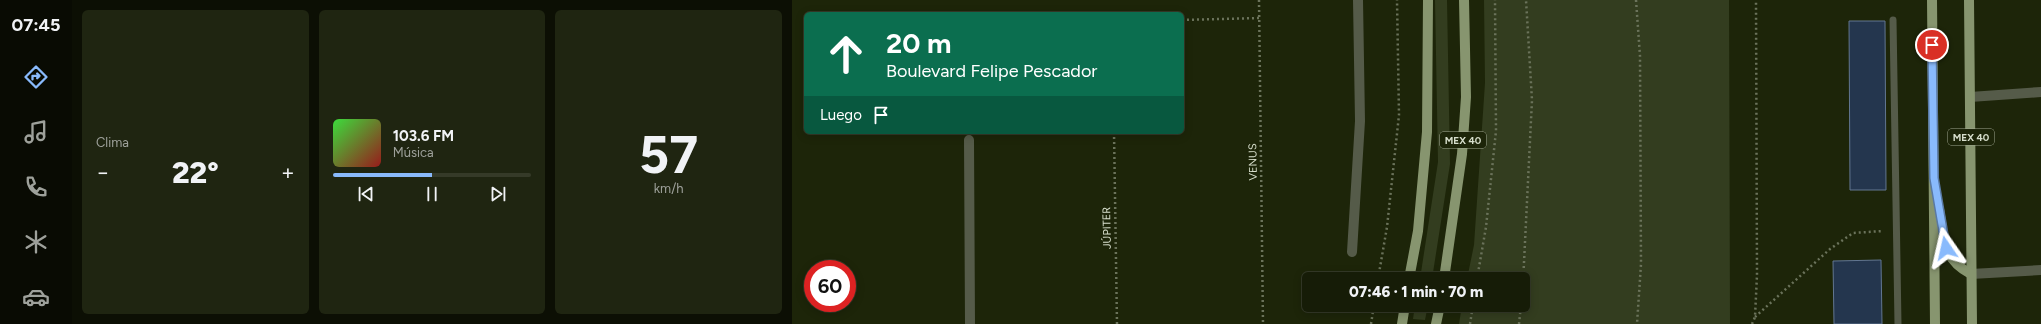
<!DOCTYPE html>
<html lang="es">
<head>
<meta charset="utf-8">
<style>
  body { margin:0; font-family:Figtree,sans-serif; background:#1f2511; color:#f1f3f6; height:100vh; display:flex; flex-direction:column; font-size:15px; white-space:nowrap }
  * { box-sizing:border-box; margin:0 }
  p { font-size:13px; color:#9ea19b }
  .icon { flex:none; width:22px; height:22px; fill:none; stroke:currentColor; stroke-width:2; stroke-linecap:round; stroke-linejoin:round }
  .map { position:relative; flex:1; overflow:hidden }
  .sheet { display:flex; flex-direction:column; gap:10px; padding:10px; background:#0c0f04; width:720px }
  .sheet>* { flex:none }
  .banner { position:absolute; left:12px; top:12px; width:380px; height:122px; border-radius:6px; box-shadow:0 2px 10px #0003,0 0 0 1px #353a28; background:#0b6e4f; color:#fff; overflow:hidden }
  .speed { position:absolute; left:12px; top:260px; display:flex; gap:8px; font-size:20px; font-weight:700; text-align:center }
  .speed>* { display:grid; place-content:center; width:52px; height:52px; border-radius:50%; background:#161c07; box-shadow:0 2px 10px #0003,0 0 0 1px #353a28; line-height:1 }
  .speed .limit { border:6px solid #d22; background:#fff; color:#111 }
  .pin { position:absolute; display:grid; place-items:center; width:34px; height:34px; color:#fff; margin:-17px; border:2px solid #fff; border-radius:50%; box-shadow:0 1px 4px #0007 }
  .me { position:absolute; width:44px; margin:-22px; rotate:349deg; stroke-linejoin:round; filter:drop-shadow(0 0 3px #0008) }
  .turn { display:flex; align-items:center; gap:14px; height:84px; padding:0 16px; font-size:18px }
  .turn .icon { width:52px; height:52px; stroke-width:2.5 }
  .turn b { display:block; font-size:28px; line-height:34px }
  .then { display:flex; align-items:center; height:38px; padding:0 16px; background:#0003; gap:8px; font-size:15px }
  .big { font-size:30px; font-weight:800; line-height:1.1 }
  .sheet .tile { flex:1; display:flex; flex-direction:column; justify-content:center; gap:6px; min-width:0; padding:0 14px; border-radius:6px; background:#1f2511 }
  .sheet .dial { align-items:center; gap:0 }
  .dial b { font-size:52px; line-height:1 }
  .song { display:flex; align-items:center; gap:12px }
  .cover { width:48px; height:48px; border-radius:6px; background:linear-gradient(135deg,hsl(120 70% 55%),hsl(0 70% 35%)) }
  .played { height:4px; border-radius:2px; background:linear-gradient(90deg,#89bafc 50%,#353a28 50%) }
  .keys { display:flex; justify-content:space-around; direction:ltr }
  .heat { display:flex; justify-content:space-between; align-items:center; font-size:22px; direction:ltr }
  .sheet .tiles { flex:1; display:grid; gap:10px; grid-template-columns:repeat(3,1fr) }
  .trip { position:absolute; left:510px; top:272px; width:228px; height:40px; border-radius:6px; background:#161c07; box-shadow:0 2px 10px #0003,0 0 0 1px #353a28; font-weight:800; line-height:40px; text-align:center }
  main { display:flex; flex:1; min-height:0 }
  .dock { display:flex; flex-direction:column; width:72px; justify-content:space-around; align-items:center; background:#090b03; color:#9ea19b }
  .dock .icon { width:28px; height:28px }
  .dock .current { color:#89bafc }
  .dock b { font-size:18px; color:#f1f3f6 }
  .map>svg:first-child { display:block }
  .green { fill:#333d1f }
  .building { fill:#24364e; stroke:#627691 }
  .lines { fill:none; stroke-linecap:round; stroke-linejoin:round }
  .path { stroke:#6b735b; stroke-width:2.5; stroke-dasharray:2 3; stroke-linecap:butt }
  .service { stroke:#555b49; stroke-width:7 }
  .pedestrian { stroke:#555b49; stroke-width:10 }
  .minor { stroke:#555b49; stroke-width:10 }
  .primary { stroke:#87956f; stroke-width:10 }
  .route-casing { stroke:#5979a4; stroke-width:10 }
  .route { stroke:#89bafc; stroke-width:7 }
  .labels { text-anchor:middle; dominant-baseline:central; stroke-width:4; stroke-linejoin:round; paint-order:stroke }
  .shield { fill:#1d2509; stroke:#a0a792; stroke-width:1 }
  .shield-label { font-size:10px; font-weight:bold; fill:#d8dfcd }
  .street-label { font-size:11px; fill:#d8dfcd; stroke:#1d2509 }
</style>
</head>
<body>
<main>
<nav class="dock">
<b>07:45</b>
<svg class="icon current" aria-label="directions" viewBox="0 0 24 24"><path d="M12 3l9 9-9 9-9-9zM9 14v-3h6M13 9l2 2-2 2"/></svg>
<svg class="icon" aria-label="music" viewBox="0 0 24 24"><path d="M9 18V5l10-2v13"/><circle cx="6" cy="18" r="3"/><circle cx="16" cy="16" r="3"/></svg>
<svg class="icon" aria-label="phone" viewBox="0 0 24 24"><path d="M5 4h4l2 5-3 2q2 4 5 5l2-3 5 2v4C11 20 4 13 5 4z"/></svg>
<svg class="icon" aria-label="climate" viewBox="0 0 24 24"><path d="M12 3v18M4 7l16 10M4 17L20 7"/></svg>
<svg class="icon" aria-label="car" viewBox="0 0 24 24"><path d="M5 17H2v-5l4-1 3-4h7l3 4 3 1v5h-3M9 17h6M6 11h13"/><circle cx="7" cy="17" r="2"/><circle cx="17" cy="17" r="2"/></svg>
</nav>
<section class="sheet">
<div class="tiles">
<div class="tile"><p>Clima</p>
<div class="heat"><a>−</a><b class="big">22°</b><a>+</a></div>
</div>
<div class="tile">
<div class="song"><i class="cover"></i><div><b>103.6 FM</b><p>Música</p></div></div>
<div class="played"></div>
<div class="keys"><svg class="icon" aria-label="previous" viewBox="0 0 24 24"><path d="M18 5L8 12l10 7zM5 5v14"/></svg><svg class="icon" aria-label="pause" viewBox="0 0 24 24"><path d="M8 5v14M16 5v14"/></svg><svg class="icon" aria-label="next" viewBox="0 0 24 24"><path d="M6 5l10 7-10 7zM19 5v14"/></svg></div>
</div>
<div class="tile dial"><b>57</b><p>km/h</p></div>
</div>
</section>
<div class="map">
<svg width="1249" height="324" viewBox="0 0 1249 324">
  <rect width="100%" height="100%" fill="#1d2509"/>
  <g class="green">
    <path d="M 643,0 L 655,0 L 658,164 L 640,279 L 628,279 L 646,162 Z"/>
    <path d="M 692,0 L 937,0 L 938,324 L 667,324 L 670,305 L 731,305 L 731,279 L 675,279 L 682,245 L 693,83 Z"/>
    <path d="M 623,305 L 636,305 L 633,320 L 621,319 Z"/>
  </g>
  <g class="building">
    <path d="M 1057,21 L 1093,21 L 1094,190 L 1058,190 Z"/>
    <path d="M 1089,260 L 1090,324 L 1042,324 L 1041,261 Z"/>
  </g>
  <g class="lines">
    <g class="path">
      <path d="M 467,0 L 471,324"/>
      <path d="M 844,0 L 848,56 L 849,264 L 845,324"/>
      <path d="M 390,20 L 467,18"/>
      <path d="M 322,132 L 325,324"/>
      <path d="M 586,279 L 595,227 L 607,115 L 605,0"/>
      <path d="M 685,279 L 694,227 L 704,131 L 703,0"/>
      <path d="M 731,283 L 740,100 L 734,0"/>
      <path d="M 963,317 L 1038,249 L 1061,233 L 1091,231"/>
      <path d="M 579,324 L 582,305"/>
      <path d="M 678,324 L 681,305"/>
      <path d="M 727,324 L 729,305"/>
      <path d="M 960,324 L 963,317 L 965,275 L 964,0"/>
    </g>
    <path class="service" d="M 1101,20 L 1106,324"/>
    <path class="pedestrian" d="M 560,252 L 568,121 L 566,0"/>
    <g class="minor">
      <path d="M 1178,97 L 1249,92"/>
      <path d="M 177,140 L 178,324"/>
      <path d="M 1179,274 L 1249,270"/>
    </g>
    <g class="primary">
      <path d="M 1140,0 L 1143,324"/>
      <path d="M 1177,0 L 1180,324"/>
      <path d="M 1147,209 C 1152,238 1150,259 1179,274"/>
      <path d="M 617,279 L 626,231 L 635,132 L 636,0"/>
      <path d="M 652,279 L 670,154 L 674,97 L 672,0"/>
      <path d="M 610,324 L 613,305"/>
      <path d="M 644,324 L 648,305"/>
    </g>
  </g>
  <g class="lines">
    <g class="route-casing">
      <path id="route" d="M 1140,45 L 1142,178 L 1154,248"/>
    </g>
    <use href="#route" class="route"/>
  </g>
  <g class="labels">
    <g class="shield">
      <rect x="1156" y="129" width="46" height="16" rx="3"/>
      <rect x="648" y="132" width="46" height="16" rx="3"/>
    </g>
    <g class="shield-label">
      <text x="1179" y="137">MEX 40</text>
      <text x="671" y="140">MEX 40</text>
    </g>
    <g class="street-label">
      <text transform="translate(461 162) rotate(-91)">VENUS</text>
      <text transform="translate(315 228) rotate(-91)">JÚPITER</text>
    </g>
  </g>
</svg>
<div class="speed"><div class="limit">60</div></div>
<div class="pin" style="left:1140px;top:45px;background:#d93025"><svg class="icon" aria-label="arrive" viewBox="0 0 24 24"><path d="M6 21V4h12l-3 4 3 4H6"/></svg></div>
<svg class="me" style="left:1154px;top:248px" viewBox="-20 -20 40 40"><path d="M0-17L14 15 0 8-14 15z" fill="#89bafc" stroke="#fff" stroke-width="4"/></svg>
<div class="trip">07:46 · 1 min · 70 m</div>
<div class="banner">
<div class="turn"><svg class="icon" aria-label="ahead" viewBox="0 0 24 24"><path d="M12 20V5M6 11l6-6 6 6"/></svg><div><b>20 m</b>Boulevard Felipe Pescador</div></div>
<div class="then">Luego<svg class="icon" aria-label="arrive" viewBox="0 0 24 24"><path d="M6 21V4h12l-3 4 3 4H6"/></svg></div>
</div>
</div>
</main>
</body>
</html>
